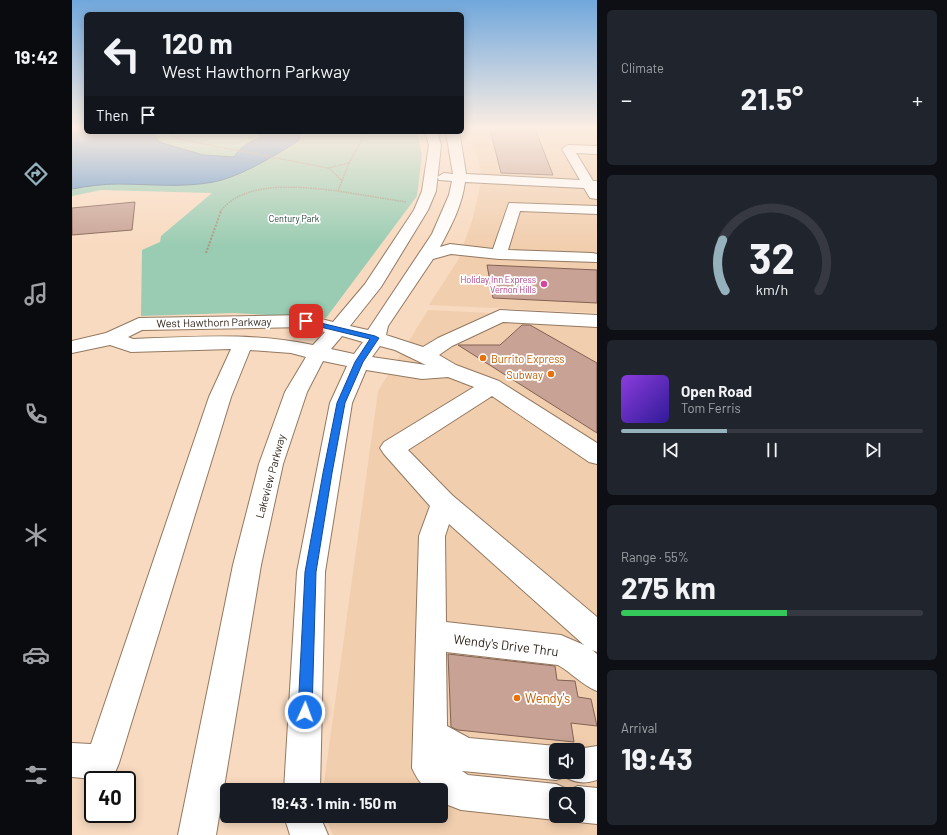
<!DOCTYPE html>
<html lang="en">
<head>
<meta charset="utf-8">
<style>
  body { margin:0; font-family:Barlow,sans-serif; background:#20242c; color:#f1f3f6; height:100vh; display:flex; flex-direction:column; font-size:15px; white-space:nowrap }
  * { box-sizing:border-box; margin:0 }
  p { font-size:13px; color:#9ea1a6 }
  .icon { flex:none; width:22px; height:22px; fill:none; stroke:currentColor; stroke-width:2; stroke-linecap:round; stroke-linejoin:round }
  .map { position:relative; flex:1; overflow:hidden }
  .panel { display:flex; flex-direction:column; gap:10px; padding:10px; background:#0d0f14; width:350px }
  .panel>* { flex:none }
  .banner { position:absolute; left:12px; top:12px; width:380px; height:122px; border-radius:6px; box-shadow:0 2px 10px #0003; background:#171b24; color:#f1f3f6; overflow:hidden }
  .buttons { position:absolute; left:477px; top:743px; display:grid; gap:8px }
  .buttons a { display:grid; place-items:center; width:36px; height:36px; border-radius:6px; background:#171b24; box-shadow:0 2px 10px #0003; font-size:20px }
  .speed { position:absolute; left:12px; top:771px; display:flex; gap:8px; font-size:20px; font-weight:700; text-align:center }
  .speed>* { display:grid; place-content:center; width:52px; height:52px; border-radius:50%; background:#171b24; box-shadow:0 2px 10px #0003; line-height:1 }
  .speed .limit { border:2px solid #111; border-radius:6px; background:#fff; color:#111 }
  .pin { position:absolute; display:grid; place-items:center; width:34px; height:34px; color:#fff; margin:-17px; border-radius:8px; box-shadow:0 2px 6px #0006 }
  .me { position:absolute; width:44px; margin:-22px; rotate:2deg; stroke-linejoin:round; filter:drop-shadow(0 0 3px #0008) }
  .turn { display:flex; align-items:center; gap:14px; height:84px; padding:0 12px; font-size:18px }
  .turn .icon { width:52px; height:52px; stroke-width:2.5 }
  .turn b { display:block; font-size:28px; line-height:34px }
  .then { display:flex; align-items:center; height:38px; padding:0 12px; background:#0003; gap:8px; font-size:15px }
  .big { font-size:30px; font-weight:700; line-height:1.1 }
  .panel .tile { flex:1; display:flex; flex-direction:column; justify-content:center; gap:6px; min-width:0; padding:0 14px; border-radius:6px; background:#20242c }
  .panel .dial { align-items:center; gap:0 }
  .dial svg { height:104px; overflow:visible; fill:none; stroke:#363941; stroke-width:7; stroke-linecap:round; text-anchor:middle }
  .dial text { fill:#f1f3f6; stroke:none }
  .song { display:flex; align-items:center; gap:12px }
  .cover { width:48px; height:48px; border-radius:6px; background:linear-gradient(135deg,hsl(270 70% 55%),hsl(250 70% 35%)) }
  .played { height:4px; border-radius:2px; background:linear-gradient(90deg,#94b1bc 35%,#363941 35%) }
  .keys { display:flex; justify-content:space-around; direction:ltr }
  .heat { display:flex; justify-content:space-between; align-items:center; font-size:22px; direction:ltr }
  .charge { height:6px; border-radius:3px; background:linear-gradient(90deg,#34c759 55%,#363941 0) }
  .trip { position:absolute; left:148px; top:783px; width:228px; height:40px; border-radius:6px; background:#171b24; box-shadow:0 2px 10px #0003; font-weight:700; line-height:40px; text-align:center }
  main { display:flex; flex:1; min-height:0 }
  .tabs { display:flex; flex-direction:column; width:72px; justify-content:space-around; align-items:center; background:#090b0e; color:#9ea1a6 }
  .tabs .icon { width:28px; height:28px }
  .tabs .current { color:#94b1bc }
  .tabs b { font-size:18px; color:#f1f3f6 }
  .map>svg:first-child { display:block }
  .built { fill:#f1ceae; fill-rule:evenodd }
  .green { fill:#99ccb2 }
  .water { fill:#5d93c9; stroke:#4e7093 }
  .building { fill:#c8a395; stroke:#826153 }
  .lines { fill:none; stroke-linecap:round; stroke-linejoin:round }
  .minor-casing { stroke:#927860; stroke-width:2 }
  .major-casing { stroke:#927860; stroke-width:2 }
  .path-far1 { stroke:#ab9480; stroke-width:1.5; stroke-dasharray:1.5 1; stroke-linecap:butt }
  .path { stroke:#ab9480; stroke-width:2; stroke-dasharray:2 1.5; stroke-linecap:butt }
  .minor { fill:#fff; fill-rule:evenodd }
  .major { fill:#fff; fill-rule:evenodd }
  .route { fill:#1a73e8; stroke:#114b97 }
  .hotel-dot { fill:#d1479c; stroke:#fff; stroke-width:1.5 }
  .food-dot { fill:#e8710a; stroke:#fff; stroke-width:1.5 }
  .labels { text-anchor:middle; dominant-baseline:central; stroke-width:3.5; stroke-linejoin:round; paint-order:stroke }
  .far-park-label { font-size:9px; fill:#173c2c; stroke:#fff }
  .far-hotel-label { font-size:9px; fill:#b23c85; stroke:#fff; text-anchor:end }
  .street-label { font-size:11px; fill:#2a1f16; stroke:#fff }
  .food-label { font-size:11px; fill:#c56008; stroke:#fff; text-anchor:start }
  .near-street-label { font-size:13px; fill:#2a1f16; stroke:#fff }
  .near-food-label { font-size:13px; fill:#c56008; stroke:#fff; text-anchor:start }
</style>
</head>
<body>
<main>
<nav class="tabs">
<b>19:42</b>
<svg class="icon current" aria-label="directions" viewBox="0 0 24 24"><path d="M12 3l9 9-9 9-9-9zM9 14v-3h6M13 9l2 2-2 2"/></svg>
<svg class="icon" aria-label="music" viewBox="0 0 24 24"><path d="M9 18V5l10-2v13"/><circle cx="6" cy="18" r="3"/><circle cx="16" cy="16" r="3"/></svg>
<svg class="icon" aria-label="phone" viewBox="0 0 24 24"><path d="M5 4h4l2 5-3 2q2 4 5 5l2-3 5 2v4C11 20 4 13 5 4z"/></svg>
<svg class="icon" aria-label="climate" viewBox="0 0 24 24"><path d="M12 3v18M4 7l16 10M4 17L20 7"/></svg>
<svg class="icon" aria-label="car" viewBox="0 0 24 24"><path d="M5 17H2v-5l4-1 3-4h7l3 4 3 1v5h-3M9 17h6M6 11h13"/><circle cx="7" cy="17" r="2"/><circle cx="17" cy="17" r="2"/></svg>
<svg class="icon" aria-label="filters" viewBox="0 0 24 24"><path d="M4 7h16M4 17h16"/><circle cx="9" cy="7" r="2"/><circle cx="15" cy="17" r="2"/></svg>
</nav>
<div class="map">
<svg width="525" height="835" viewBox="0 0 525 835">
  <rect width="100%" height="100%" fill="#f8dac0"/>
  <g class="built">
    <path d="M 392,129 L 525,129 L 525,313 L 357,305 L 386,260 L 401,218 L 409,182 L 408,165 L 398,137 Z"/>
    <path d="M 356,310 L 525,318 L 525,835 L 261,835 L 253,816 L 369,816 L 369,790 L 251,790 L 306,391 ZM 484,750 L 506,750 L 506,772 L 484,772 ZM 484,794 L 506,794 L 506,816 L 484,816 Z"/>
  </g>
  <path class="green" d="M 0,129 L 14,129 L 14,132 L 345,132 L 350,155 L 345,196 L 254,318 L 161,313 L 69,316 L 70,250 L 88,242 L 89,236 L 140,193 L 29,190 L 0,196 Z"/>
  <path class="water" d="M 0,129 L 14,129 L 14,132 L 80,132 L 87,142 L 131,155 L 162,157 C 169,146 178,142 189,137 L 185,132 L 228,132 L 228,138 L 226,141 C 202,156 168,177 141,182 C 110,188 77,184 46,184 C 31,184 15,186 0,189 Z"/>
  <g class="building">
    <path d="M 418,129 L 463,129 L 481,175 L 429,173 Z"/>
    <path d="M 63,202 L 60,230 L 0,235 L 0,208 Z"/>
    <path d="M 415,265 L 525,270 L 525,303 L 421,298 Z"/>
    <path d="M 450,325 L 458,325 L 525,363 L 525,433 L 386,345 L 428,345 Z"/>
    <path d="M 376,654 L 483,666 L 485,680 L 503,681 L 506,697 L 519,699 L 525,726 L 499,723 L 502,742 L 386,730 L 379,727 Z"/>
  </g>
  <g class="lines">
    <g class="minor-casing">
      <path id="minor" d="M 353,132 L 365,132 L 369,145 L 364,191 L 356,210 L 309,287 L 278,326 L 296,330 L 360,234 L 377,195 L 380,181 L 367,180 L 365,177 L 372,173 L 381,174 L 374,132 L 386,132 L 388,136 L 394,174 L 508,180 L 490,149 L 496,145 L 525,146 L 525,154 L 504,153 L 521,181 L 525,181 L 525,199 L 518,198 L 512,188 L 393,182 C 390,206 379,226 368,247 L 378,244 L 421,249 L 437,203 L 525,206 L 525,214 L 448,211 L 436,250 L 520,253 L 525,254 L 525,262 L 427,259 L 379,254 L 361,259 L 316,326 L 314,335 L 351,347 L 366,338 L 428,310 L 525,315 L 525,327 L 431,322 L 380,346 L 367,355 L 384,365 L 427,381 L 525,443 L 525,464 L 517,462 L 420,396 L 336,450 L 380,495 L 525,617 L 525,652 L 520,650 L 525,654 L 525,691 C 510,685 500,673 486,665 L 374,652 L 375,726 L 397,738 L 484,746 L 495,750 L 484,750 L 484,772 L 506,772 L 506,750 L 500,750 L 525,746 L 525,780 C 513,784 504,783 493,777 L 484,780 L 390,771 L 396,775 L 484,784 L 497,790 L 506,786 L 525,788 L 525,824 L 506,822 L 493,816 L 484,820 L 389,810 L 376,805 L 369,799 L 369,790 C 352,790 347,783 340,768 L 347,536 L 358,506 L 312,454 L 308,448 L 312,442 L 402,387 L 376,377 L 350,379 L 294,370 L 280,403 L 253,572 L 248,790 L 212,790 L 225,572 L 258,403 L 275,366 L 251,361 L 235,392 L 211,464 L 189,565 L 144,835 L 106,835 L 161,565 L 187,464 L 213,392 L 234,357 L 219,353 L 178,350 L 159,397 L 47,763 L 42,775 L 31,780 L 0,777 L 0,743 L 19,744 L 137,397 L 159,349 L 59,352 L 38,345 L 0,353 L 0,341 L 34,333 L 67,318 L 234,315 L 261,322 L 293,284 L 342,210 L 350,191 L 357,145 ZM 234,327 L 253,332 L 241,345 C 181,332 121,337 61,339 L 56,337 L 70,330 ZM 270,336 L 291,342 L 282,354 L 259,349 ZM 308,346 L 323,350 L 354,365 L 300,357 ZM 377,524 L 512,645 L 489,635 L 374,622 L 373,536 ZM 484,794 L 506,794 L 506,816 L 484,816 Z"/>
    </g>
    <g class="major-casing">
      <path id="major" d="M 212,816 L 248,816 L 256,835 L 218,835 Z"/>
    </g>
    <g class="path-far1">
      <path d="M 95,132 L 106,139 L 256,168 L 277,163 L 266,191 L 334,202"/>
      <path d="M 277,163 L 294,132"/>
      <path d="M 257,168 L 270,181"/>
      <path d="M 148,212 C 172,179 231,187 266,191"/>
    </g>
    <path class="path" d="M 134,253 L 149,211"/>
    <use href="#minor" class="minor"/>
    <use href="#major" class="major"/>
  </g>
  <linearGradient id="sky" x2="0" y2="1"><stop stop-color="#70a7dc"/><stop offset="0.52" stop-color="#fceee3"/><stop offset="1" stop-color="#fceee3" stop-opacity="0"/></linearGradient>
  <rect width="525" height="246" fill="url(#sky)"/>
  <path class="route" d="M 232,319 L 303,336 L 307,338 L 291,362 L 273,403 L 260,473 L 244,572 L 240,712 L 238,717 L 233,719 L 228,717 L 226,712 L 233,572 L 251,473 L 265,403 L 283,362 L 298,339 L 232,323 Z"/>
  <circle class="hotel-dot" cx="472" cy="284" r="4"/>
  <g class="food-dot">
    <circle cx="411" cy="358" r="4"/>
    <circle cx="479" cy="374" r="4"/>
    <circle cx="445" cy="698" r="4"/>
  </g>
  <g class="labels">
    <g class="far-park-label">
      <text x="222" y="218">Century Park</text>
    </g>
    <g class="far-hotel-label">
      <text x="464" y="279">Holiday Inn Express<tspan x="464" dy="10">Vernon Hills</tspan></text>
    </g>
    <g class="street-label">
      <text transform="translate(142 322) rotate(-1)">West Hawthorn Parkway</text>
      <text transform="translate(198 476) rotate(-75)">Lakeview Parkway</text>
    </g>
    <g class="food-label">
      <text x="419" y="358">Burrito Express</text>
      <text x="471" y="374" text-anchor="end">Subway</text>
    </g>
    <g class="near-street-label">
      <text transform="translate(434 645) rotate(7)">Wendy's Drive Thru</text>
    </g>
    <g class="near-food-label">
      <text x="453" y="698">Wendy's</text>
    </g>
  </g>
</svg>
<div class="buttons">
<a><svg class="icon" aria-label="sound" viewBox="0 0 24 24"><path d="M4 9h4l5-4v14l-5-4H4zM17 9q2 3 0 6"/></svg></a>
<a><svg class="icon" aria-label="search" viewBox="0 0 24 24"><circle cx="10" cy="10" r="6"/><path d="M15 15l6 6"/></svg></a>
</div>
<div class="speed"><div class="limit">40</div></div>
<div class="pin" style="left:234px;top:321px;background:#d93025"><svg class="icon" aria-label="arrive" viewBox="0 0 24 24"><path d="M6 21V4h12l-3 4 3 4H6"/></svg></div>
<svg class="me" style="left:233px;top:712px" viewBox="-20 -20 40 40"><circle r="17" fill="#1a73e8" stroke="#fff" stroke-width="3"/><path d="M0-11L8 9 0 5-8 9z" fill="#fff"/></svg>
<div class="trip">19:43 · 1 min · 150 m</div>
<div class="banner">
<div class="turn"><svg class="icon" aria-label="left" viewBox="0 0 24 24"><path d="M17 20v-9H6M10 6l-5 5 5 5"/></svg><div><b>120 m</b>West Hawthorn Parkway</div></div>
<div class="then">Then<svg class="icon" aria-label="arrive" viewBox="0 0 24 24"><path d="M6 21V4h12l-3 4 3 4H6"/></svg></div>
</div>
</div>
<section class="panel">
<div class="tile"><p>Climate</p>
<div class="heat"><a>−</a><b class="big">21.5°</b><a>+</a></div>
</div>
<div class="tile dial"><svg viewBox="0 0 100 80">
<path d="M14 69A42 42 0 1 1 86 69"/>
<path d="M14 69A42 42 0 0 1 12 30" stroke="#94b1bc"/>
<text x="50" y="56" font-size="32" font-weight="700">32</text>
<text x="50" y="72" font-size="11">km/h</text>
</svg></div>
<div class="tile">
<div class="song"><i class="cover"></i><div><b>Open Road</b><p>Tom Ferris</p></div></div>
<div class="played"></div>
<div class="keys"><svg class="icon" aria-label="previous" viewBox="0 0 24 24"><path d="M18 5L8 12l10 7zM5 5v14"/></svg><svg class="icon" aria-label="pause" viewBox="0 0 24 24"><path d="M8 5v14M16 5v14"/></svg><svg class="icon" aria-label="next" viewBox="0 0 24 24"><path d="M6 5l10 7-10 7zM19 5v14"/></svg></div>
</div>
<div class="tile"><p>Range · 55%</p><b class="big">275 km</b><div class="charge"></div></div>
<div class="tile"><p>Arrival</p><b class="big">19:43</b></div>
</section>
</main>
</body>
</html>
